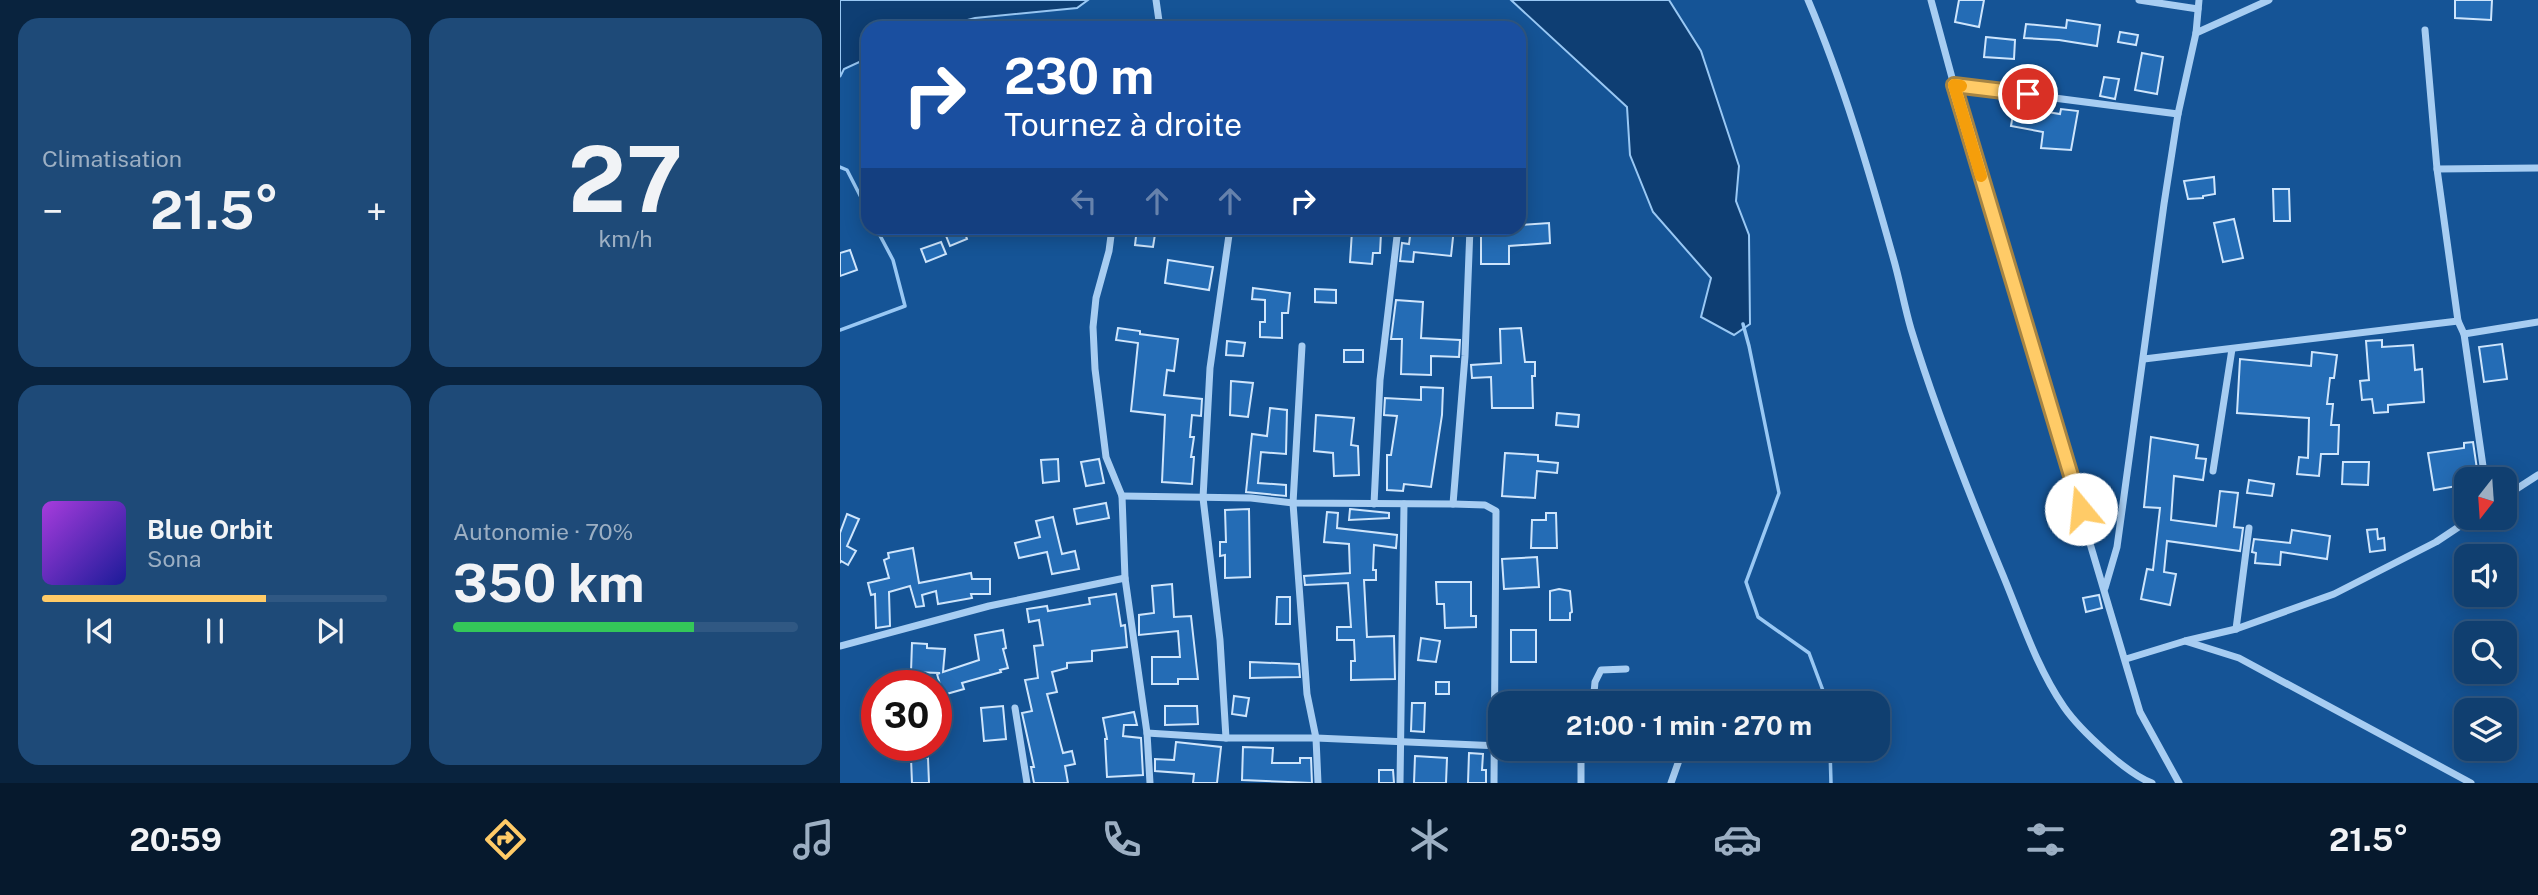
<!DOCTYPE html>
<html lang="fr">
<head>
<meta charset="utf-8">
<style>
  body { margin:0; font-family:"Public Sans",sans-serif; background:#1e4a78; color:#f1f3f6; height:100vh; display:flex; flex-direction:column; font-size:26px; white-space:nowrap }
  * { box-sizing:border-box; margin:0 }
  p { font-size:23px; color:#9cafc3 }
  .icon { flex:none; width:38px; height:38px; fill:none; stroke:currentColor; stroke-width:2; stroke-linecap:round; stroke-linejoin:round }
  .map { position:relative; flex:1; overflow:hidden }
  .details { display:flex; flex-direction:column; gap:18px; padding:18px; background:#09233e; width:840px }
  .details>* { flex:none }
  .guide { position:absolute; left:21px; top:21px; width:665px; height:214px; border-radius:21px; box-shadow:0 4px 18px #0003,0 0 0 2px #305883; background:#1a4fa0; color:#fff; overflow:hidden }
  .needle { width:46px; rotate:197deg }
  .fabs { position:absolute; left:1614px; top:467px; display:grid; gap:14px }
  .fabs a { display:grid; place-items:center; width:63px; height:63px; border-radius:14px; background:#103f70; box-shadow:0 4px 18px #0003,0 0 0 2px #305883; font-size:35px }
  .speed { position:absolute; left:21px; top:670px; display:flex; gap:14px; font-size:35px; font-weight:700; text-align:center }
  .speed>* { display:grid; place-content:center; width:91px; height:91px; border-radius:50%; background:#103f70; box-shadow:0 4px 18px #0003,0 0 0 2px #305883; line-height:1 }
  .speed .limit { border:10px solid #d22; background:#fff; color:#111 }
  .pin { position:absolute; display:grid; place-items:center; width:60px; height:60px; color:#fff; margin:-30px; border:4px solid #fff; border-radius:50%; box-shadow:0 2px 7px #0007 }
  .me { position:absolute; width:77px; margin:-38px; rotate:343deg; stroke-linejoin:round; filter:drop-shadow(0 0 5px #0008) }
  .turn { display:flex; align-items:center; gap:24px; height:147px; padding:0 28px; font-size:32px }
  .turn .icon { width:91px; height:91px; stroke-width:2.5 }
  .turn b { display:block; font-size:49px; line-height:60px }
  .lanes { display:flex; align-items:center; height:66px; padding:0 28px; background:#0003; justify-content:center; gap:35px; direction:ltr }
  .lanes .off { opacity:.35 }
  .big { font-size:52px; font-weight:700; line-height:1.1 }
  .details .tile { flex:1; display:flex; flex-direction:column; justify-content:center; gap:10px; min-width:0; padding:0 24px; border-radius:21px; background:#1e4a78 }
  .details .dial { align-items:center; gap:0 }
  .dial b { font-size:91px; line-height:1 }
  .song { display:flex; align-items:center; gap:21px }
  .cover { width:84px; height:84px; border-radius:10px; background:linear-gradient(135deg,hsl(280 70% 55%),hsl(240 70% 35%)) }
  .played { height:7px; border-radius:4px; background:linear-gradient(90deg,#ffcb67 65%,#305883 65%) }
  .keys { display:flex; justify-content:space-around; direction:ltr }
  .heat { display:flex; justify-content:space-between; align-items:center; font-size:38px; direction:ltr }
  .charge { height:10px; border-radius:5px; background:linear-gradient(90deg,#34c759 70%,#305883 0) }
  .details .tiles { flex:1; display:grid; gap:18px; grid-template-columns:repeat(2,1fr) }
  .trip { position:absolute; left:648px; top:691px; width:402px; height:70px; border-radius:21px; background:#103f70; box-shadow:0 4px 18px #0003,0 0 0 2px #305883; font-weight:700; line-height:70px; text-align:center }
  .dock { display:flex; height:112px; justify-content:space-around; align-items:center; background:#06192d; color:#9cafc3 }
  .dock .icon { width:49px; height:49px }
  .dock .current { color:#ffcb67 }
  .dock b { font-size:32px; color:#f1f3f6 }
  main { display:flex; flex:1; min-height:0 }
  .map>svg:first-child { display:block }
  .water { fill:#0e3e73; stroke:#99c8f4; stroke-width:2 }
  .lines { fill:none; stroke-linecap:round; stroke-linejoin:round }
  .stream { stroke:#99c8f4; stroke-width:3.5 }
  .building { fill:#246cb5; stroke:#cee5fc; stroke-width:2 }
  .street { stroke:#a7cdf2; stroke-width:7 }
  .route-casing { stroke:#a68443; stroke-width:18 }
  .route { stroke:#ffcb67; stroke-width:12 }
  .slow { stroke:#f59e0b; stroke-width:12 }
</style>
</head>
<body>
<main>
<section class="details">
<div class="tiles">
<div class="tile"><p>Climatisation</p>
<div class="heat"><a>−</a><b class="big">21.5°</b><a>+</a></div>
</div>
<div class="tile dial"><b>27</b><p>km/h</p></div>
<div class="tile">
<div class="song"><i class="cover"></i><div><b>Blue Orbit</b><p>Sona</p></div></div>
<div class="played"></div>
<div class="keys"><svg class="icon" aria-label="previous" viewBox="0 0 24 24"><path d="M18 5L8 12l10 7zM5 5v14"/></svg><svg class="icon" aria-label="pause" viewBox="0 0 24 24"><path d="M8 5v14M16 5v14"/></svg><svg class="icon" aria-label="next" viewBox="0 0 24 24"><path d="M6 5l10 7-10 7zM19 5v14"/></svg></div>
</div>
<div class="tile"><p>Autonomie · 70%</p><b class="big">350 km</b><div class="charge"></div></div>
</div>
</section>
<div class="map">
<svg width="1698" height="783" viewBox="0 0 1698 783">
  <rect width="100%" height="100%" fill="#155496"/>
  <g class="water">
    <path d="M 0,0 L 248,0 L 237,8 L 135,18 L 97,28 L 28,28 L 28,58 L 4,69 L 0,77 Z"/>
    <path d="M 671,0 L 829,0 L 861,51 L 899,166 L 896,201 L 909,235 L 910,324 L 894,335 L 861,317 L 871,278 L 813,212 L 790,155 L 787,107 Z"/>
  </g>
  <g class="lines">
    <g class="stream">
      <path d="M 0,167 L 7,170 L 28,211"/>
      <path d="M 903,324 L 909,346 L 939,493 L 906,582 L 918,617 L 969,653 L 988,704"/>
      <path d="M 0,330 L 65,306 L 53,260 L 36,228"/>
      <path d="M 990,749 L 991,783"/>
    </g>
  </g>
  <g class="building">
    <path d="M 1119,0 L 1144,0 L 1139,27 L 1115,22 Z"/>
    <path d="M 1615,0 L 1652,0 L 1651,20 L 1615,18 Z"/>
    <path d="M 1227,20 L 1260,25 L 1257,46 L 1219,40 L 1184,38 L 1186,24 L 1226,28 Z"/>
    <path d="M 1280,32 L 1298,35 L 1296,45 L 1278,42 Z"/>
    <path d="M 1146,37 L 1175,40 L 1174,59 L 1144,57 Z"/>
    <path d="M 1302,53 L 1323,57 L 1317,94 L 1295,90 Z"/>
    <path d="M 1264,77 L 1279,79 L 1275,99 L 1260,96 Z"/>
    <path d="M 1175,103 L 1202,107 L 1201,111 L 1220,114 L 1221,109 L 1238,111 L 1231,150 L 1201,148 L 1203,132 L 1171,126 Z"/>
    <path d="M 1374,177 L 1375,194 L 1363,196 L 1363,198 L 1348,199 L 1344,181 Z"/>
    <path d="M 1433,189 L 1449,189 L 1450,221 L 1434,221 Z"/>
    <path d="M 1394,219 L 1403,258 L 1383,262 L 1374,223 Z"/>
    <path d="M 709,223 L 710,243 L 669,246 L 669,264 L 641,264 L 641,228 L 679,228 L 679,225 Z"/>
    <path d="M 103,228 L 123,228 L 127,239 L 110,246 Z"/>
    <path d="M 297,228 L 316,228 L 313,247 L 295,245 Z"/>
    <path d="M 571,228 L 614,228 L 611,256 L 574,252 L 573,262 L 560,261 L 562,243 L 569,244 Z"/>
    <path d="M 512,231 L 541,233 L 540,253 L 533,253 L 532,264 L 510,262 Z"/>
    <path d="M 101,242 L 106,254 L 86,262 L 81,249 Z"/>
    <path d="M 10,250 L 17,270 L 0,276 L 0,253 Z"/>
    <path d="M 328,260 L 373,267 L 369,290 L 325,283 Z"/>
    <path d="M 413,288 L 450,293 L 448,313 L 442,313 L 442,338 L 420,337 L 420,322 L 425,322 L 425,300 L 412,299 Z"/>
    <path d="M 475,289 L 496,290 L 496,303 L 475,302 Z"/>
    <path d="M 556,300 L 583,302 L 581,338 L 620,340 L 619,357 L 591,356 L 591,375 L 561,374 L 562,339 L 551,339 Z"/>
    <path d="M 278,328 L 300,331 L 300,334 L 338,339 L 334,371 L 327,370 L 324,395 L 362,399 L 361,416 L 352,415 L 350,437 L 354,437 L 351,457 L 354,457 L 352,484 L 322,482 L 325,415 L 291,411 L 298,343 L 276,340 Z"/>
    <path d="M 681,328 L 685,362 L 695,362 L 695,376 L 692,376 L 693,408 L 652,408 L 651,377 L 632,378 L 631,365 L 661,363 L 660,329 Z"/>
    <path d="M 1542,340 L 1542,347 L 1573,345 L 1575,370 L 1582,369 L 1584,402 L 1548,405 L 1548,412 L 1534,413 L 1532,399 L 1522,400 L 1520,381 L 1529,380 L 1526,341 Z"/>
    <path d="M 387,341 L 405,343 L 403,356 L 386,355 Z"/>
    <path d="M 1662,344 L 1667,379 L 1644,382 L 1639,347 Z"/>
    <rect x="504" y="350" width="19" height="12"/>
    <path d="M 1472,352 L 1497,355 L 1494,378 L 1490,378 L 1487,404 L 1493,404 L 1491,425 L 1499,425 L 1498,454 L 1481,454 L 1479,476 L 1457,474 L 1459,457 L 1468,458 L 1469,418 L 1397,413 L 1400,359 L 1471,366 Z"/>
    <path d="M 391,381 L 413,383 L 408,417 L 390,415 Z"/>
    <path d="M 581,387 L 603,388 L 602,415 L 591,487 L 564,484 L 563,491 L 547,490 L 547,455 L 551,455 L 557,416 L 544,415 L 545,398 L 581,400 Z"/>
    <path d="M 430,408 L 447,410 L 446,454 L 421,452 L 418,483 L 446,485 L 446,496 L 406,492 L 412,434 L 427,436 Z"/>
    <path d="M 717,413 L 739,415 L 738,427 L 716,425 Z"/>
    <path d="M 476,415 L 514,418 L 511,445 L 518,446 L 519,475 L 494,476 L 493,453 L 474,451 Z"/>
    <path d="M 1311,437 L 1358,445 L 1356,458 L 1366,459 L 1363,480 L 1334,476 L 1331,520 L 1376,526 L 1380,491 L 1398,493 L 1394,527 L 1403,528 L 1400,551 L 1327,541 L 1324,572 L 1336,574 L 1330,605 L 1301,599 L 1307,569 L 1313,570 L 1320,508 L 1304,507 Z"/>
    <path d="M 1633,442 L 1637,469 L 1625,471 L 1626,482 L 1617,483 L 1617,486 L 1594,490 L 1588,453 L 1624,448 L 1624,443 Z"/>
    <path d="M 665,453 L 698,455 L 698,461 L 718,463 L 717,473 L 697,471 L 695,498 L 662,496 Z"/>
    <path d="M 218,459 L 219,481 L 203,483 L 201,460 Z"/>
    <path d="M 259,459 L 264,483 L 246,486 L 241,462 Z"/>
    <path d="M 1503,462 L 1529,462 L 1528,485 L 1502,484 Z"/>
    <path d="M 1409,480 L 1434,484 L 1432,496 L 1407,493 Z"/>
    <path d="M 266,503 L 269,518 L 237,524 L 234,509 Z"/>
    <path d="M 409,509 L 410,577 L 385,578 L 385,555 L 380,556 L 380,542 L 386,542 L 385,510 Z"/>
    <path d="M 510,509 L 549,513 L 549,518 L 509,520 Z"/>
    <path d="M 487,512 L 498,513 L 497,528 L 557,535 L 556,548 L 534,545 L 533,570 L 536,570 L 536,580 L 524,580 L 527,637 L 554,636 L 555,679 L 511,680 L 511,661 L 515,661 L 514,640 L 497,640 L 497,627 L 511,627 L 508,583 L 465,585 L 464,576 L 510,573 L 509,544 L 484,542 Z"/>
    <path d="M 706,513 L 716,513 L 717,548 L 691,548 L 692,520 L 706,520 Z"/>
    <path d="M 7,514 L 19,519 L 7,546 L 16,551 L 8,565 L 1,561 L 0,563 L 0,533 Z"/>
    <path d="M 213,517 L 222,554 L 235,551 L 239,569 L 212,574 L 207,552 L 179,558 L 175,543 L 200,537 L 196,521 Z"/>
    <path d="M 1537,529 L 1538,539 L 1544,538 L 1545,550 L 1530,552 L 1527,530 Z"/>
    <path d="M 1452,530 L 1490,536 L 1487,559 L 1441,552 L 1440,565 L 1415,563 L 1416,553 L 1412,552 L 1414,539 L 1450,543 Z"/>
    <path d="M 73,548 L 79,583 L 131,573 L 132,579 L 150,579 L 150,594 L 131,594 L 132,598 L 98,604 L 96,591 L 82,595 L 84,606 L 76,607 L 70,586 L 49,592 L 50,626 L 36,628 L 35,594 L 31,595 L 28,583 L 49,578 L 44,560 L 49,558 L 48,553 Z"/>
    <path d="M 697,557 L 699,587 L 664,589 L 662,559 Z"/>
    <path d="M 596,582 L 631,582 L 631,616 L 636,616 L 636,627 L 605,628 L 604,604 L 597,604 Z"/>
    <path d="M 332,584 L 334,617 L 351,616 L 358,679 L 338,679 L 338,684 L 312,684 L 312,657 L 340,657 L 338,631 L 299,635 L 299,615 L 314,613 L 312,586 Z"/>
    <path d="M 719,589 L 730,591 L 732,612 L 730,613 L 730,620 L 710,620 L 710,591 Z"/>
    <path d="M 276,594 L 281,626 L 285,625 L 287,647 L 252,651 L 252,661 L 227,663 L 227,668 L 212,672 L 217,692 L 207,694 L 223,753 L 232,751 L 235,764 L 225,766 L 228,783 L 194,783 L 191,767 L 194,767 L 182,713 L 192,711 L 185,680 L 198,678 L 194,646 L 203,645 L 199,620 L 189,622 L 187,609 L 207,606 L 208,611 L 250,604 L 249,598 Z"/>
    <path d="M 1259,595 L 1262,608 L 1246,612 L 1243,598 Z"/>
    <path d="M 437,597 L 450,597 L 450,624 L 436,624 Z"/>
    <path d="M 163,630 L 166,648 L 163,649 L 168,668 L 160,670 L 161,672 L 122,683 L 124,689 L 103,695 L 97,674 L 100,673 L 71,672 L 72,643 L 87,644 L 87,648 L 105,649 L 103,672 L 139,660 L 135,635 Z"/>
    <rect x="671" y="630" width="25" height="32"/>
    <path d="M 581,638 L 600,641 L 596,662 L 578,660 Z"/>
    <path d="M 410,662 L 459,664 L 460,677 L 410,678 Z"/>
    <rect x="596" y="682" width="13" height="12"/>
    <path d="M 394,696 L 409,698 L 406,716 L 392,714 Z"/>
    <path d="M 572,703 L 585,703 L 584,732 L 571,731 Z"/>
    <path d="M 163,706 L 166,739 L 144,741 L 141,708 Z"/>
    <path d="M 325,706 L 357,706 L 358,724 L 325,725 Z"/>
    <path d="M 294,712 L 297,725 L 284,725 L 283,736 L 301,738 L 303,775 L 267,777 L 265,739 L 267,739 L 263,718 Z"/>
    <path d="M 336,742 L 381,747 L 377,783 L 353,783 L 354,774 L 315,771 L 315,759 L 334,760 Z"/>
    <path d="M 403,747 L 433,748 L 432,763 L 460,763 L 460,758 L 471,758 L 472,783 L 402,780 Z"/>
    <path d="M 629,753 L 643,754 L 642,770 L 646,770 L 646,783 L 628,783 Z"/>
    <path d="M 575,756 L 607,758 L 606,783 L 574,783 Z"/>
    <path d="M 71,758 L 88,758 L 89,783 L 72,783 Z"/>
    <path d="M 539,770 L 553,770 L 554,783 L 539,783 Z"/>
  </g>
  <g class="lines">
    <g class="street">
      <path d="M 316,0 L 320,28"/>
      <path d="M 968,0 C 1003,82 1029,171 1053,257 C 1060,281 1064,305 1071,329 C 1096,411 1127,489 1160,568 C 1180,615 1195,665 1224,707 C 1240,730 1287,774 1312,783"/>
      <path d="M 1091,0 L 1114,85 L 1300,712 L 1339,783"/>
      <path d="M 1299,0 L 1358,9"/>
      <path d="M 1585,30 L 1597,169 L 1618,321 L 1624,334 L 1645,480"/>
      <path d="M 1356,33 L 1429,0"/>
      <path d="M 1114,85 L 1338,114"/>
      <path d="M 1597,169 L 1698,168"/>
      <path d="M 272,228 L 269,251 L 256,298 L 253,327 L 255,369 L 266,457 L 282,496 L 285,578 L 307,733 L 310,783"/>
      <path d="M 1624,334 L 1698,322"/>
      <path d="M 462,346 L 453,503 L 467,694 L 476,738 L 478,783"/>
      <path d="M 1304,359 L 1618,321"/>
      <path d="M 1373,471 L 1392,349"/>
      <path d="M 282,496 L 411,498 L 453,503 L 613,504 L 645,505 L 656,511 L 654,783"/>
      <path d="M 1664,497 L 1698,475"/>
      <path d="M 534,504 L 540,380 L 558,228"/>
      <path d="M 613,504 L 625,356 L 630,228"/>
      <path d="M 1265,588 L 1277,547 L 1324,204 L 1338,114 L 1356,33 L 1359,0"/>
      <path d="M 1396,629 L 1409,528"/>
      <path d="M 1345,641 L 1399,658 L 1631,783"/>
      <path d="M 0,646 L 149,606 L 285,578"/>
      <path d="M 1286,659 L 1345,641 L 1396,629 L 1494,594 L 1596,542 L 1632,518"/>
      <path d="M 753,704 L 755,682 L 761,670 L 786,669"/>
      <path d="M 175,708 L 187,783"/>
      <path d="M 307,733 L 386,738 L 476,738 L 660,746"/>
      <path d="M 386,738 L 380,640 L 363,498 L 370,368 L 390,228"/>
      <path d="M 560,783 L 564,504"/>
      <path d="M 741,783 L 741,749"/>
      <path d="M 831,783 L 843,749"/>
    </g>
  </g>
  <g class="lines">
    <g class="route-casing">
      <path id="route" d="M 1188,94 L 1114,85 L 1241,509"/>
    </g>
    <use href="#route" class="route"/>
    <path class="slow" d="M 1121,86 L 1114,85 L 1141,176"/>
  </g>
</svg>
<div class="fabs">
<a><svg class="needle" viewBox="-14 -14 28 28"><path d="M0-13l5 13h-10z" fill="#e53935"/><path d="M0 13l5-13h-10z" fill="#9cafc3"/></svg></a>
<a><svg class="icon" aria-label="sound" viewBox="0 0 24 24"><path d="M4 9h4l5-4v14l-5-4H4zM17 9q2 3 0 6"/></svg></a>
<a><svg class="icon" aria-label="search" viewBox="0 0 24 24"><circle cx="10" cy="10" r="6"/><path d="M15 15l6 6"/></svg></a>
<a><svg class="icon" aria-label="layers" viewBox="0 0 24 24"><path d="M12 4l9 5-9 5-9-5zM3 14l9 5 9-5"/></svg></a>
</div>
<div class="speed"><div class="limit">30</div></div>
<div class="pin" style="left:1188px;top:94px;background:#d93025"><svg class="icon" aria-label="arrive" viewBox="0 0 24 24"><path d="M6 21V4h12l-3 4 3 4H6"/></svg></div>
<svg class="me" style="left:1241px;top:509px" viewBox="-20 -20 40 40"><circle r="19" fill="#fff"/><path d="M0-13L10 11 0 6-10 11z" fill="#ffcb67"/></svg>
<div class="trip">21:00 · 1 min · 270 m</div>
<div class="guide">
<div class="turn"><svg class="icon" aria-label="right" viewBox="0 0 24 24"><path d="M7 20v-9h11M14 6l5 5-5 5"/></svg><div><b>230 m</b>Tournez à droite</div></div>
<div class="lanes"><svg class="icon off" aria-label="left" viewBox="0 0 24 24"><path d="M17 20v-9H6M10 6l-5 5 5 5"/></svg><svg class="icon off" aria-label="ahead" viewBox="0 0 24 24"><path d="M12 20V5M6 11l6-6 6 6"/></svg><svg class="icon off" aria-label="ahead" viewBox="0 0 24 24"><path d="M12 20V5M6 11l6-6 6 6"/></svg><svg class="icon" aria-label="right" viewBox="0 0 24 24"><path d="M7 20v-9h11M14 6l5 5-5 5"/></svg></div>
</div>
</div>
</main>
<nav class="dock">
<b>20:59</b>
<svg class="icon current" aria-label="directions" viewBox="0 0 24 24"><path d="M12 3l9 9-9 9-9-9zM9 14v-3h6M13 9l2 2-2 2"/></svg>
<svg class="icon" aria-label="music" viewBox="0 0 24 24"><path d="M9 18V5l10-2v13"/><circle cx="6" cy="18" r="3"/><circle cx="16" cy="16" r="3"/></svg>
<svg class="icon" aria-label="phone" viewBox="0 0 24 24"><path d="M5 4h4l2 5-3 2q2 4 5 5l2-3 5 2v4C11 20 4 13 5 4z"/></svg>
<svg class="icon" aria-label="climate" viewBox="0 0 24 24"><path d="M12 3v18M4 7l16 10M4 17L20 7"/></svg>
<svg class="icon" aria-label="car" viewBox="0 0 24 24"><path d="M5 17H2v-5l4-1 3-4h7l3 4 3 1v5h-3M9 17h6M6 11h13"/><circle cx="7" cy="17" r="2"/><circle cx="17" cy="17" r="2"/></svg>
<svg class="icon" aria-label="filters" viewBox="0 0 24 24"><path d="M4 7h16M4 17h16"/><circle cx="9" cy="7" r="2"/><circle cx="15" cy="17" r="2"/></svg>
<b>21.5°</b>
</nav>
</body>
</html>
